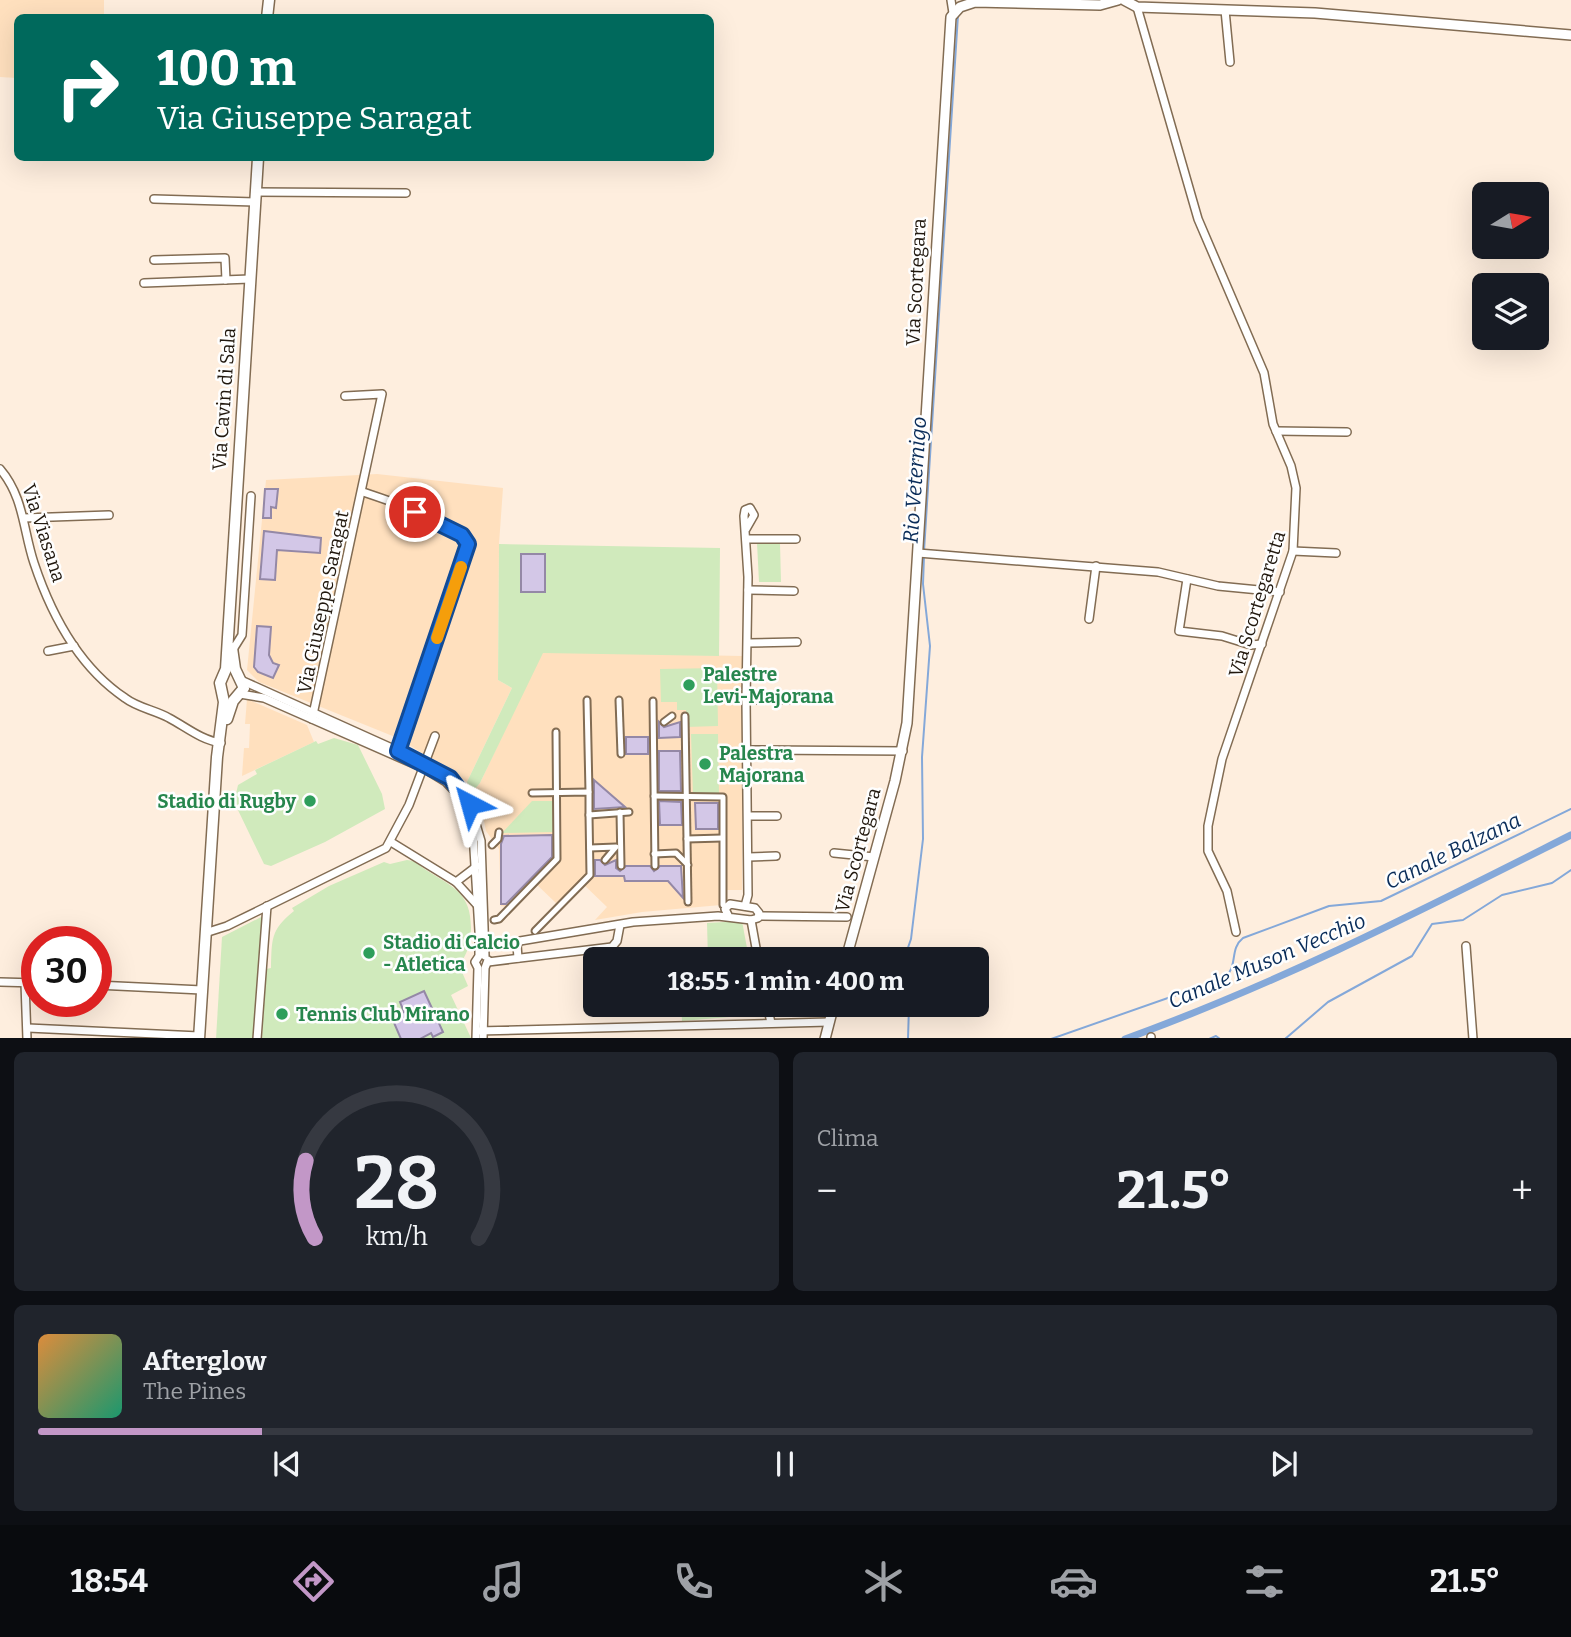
<!DOCTYPE html>
<html lang="it">
<head>
<meta charset="utf-8">
<style>
  body { margin:0; font-family:Bitter,serif; background:#20242c; color:#f1f3f6; height:100vh; display:flex; flex-direction:column; font-size:26px; white-space:nowrap }
  * { box-sizing:border-box; margin:0 }
  p { font-size:23px; color:#9ea1a6 }
  .icon { flex:none; width:38px; height:38px; fill:none; stroke:currentColor; stroke-width:2; stroke-linecap:round; stroke-linejoin:round }
  .map { position:relative; height:1038px; overflow:hidden }
  .details { display:flex; flex-direction:column; gap:14px; padding:14px; background:#0d0f14; flex:1 }
  .details>* { flex:none }
  .guide { position:absolute; left:14px; top:14px; width:700px; height:147px; border-radius:10px; box-shadow:0 7px 28px #0002; background:#00695c; color:#fff; overflow:hidden }
  .needle { width:46px; rotate:79deg }
  .buttons { position:absolute; left:1472px; top:182px; display:grid; gap:14px }
  .buttons a { display:grid; place-items:center; width:77px; height:77px; border-radius:10px; background:#171b24; box-shadow:0 7px 28px #0002; font-size:35px }
  .speed { position:absolute; left:21px; top:926px; display:flex; gap:14px; font-size:35px; font-weight:700; text-align:center }
  .speed>* { display:grid; place-content:center; width:91px; height:91px; border-radius:50%; background:#171b24; box-shadow:0 7px 28px #0002; line-height:1 }
  .speed .limit { border:10px solid #d22; background:#fff; color:#111 }
  .pin { position:absolute; display:grid; place-items:center; width:60px; height:60px; color:#fff; margin:-30px; border:4px solid #fff; border-radius:50%; box-shadow:0 2px 7px #0007 }
  .me { position:absolute; width:77px; margin:-38px; rotate:321deg; stroke-linejoin:round; filter:drop-shadow(0 0 5px #0008) }
  .turn { display:flex; align-items:center; gap:24px; height:147px; padding:0 28px; font-size:32px }
  .turn .icon { width:91px; height:91px; stroke-width:2.5 }
  .turn b { display:block; font-size:49px; line-height:60px }
  .big { font-size:52px; font-weight:700; line-height:1.1 }
  .details .widget { flex:1; display:flex; flex-direction:column; justify-content:center; gap:10px; min-width:0; padding:0 24px; border-radius:10px; background:#20242c }
  .details .dial { align-items:center; gap:0 }
  .dial svg { height:182px; overflow:visible; fill:none; stroke:#363941; stroke-width:7; stroke-linecap:round; text-anchor:middle }
  .dial text { fill:#f1f3f6; stroke:none }
  .song { display:flex; align-items:center; gap:21px }
  .cover { width:84px; height:84px; border-radius:10px; background:linear-gradient(135deg,hsl(30 70% 55%),hsl(160 70% 35%)) }
  .played { height:7px; border-radius:4px; background:linear-gradient(90deg,#c297c7 15%,#363941 15%) }
  .keys { display:flex; justify-content:space-around; direction:ltr }
  .heat { display:flex; justify-content:space-between; align-items:center; font-size:38px; direction:ltr }
  .details .tiles { flex:1; display:grid; gap:14px; grid-template-columns:1fr 1fr }
  .widget:last-child { grid-column:span 2 }
  .trip { position:absolute; left:583px; top:947px; width:406px; height:70px; border-radius:10px; background:#171b24; box-shadow:0 7px 28px #0002; font-weight:700; line-height:70px; text-align:center }
  .dock { display:flex; height:112px; justify-content:space-around; align-items:center; background:#090b0e; color:#9ea1a6 }
  .dock .icon { width:49px; height:49px }
  .dock .on { color:#c297c7 }
  .dock b { font-size:32px; color:#f1f3f6 }
  .map>svg:first-child { display:block }
  .built { fill:#ffe0be }
  .green { fill:#d0eabc }
  .lines { fill:none; stroke-linecap:round; stroke-linejoin:round }
  .stream { stroke:#84a8d9; stroke-width:2 }
  .canal { stroke:#84a8d9; stroke-width:7 }
  .building { fill:#d3c7e7; stroke:#9488a6; stroke-width:2 }
  .pedestrian-casing { stroke:#826c53; stroke-width:9 }
  .minor-casing { stroke:#826c53; stroke-width:10 }
  .tertiary-casing { stroke:#826c53; stroke-width:12 }
  .secondary-casing { stroke:#826c53; stroke-width:13 }
  .pedestrian { stroke:#fff; stroke-width:5 }
  .minor { stroke:#fff; stroke-width:7 }
  .tertiary { stroke:#fff; stroke-width:9 }
  .secondary { stroke:#fff; stroke-width:10 }
  .route-casing { stroke:#114b97; stroke-width:18 }
  .route { stroke:#1a73e8; stroke-width:12 }
  .slow { stroke:#f59e0b; stroke-width:12 }
  .leisure-dot { fill:#2e9e5b; stroke:#fefefe; stroke-width:2.5 }
  .labels { text-anchor:middle; dominant-baseline:central; stroke-width:5; stroke-linejoin:round; paint-order:stroke }
  .street-label { font-size:19px; fill:#21180e; stroke:#fefefe }
  .leisure-label { font-size:19px; font-weight:bold; fill:#27864d; stroke:#fefefe; text-anchor:start }
  .water-label { font-size:21px; font-style:italic; fill:#092c59; stroke:#fefefe }
</style>
</head>
<body>
<div class="map">
<svg width="1571" height="1039" viewBox="0 0 1571 1039">
  <rect width="100%" height="100%" fill="#feeede"/>
  <g class="built">
    <path d="M 0,0 L 104,0 L 104,17 L 18,18 L 17,78 L 0,77 Z"/>
    <path d="M 377,474 L 503,488 L 499,544 L 498,680 L 512,688 L 467,782 L 400,739 L 259,682 L 247,670 L 266,480 Z"/>
    <path d="M 542,652 L 742,656 L 742,890 L 721,890 L 721,905 L 642,912 L 595,920 L 607,907 L 580,881 L 557,904 L 533,881 L 508,907 L 501,906 L 499,849 L 486,831 L 481,807 L 473,791 L 480,783 Z"/>
    <path d="M 247,699 L 307,725 L 314,742 L 242,776 L 244,748 L 249,748 L 250,724 L 245,724 Z"/>
  </g>
  <g class="green">
    <path d="M 757,543 L 780,543 L 781,582 L 759,582 Z"/>
    <path d="M 499,544 L 720,548 L 719,656 L 543,653 L 480,783 L 473,791 L 467,782 L 512,688 L 498,680 Z"/>
    <path d="M 717,668 L 718,726 L 686,727 L 686,710 L 677,710 L 677,702 L 661,702 L 660,669 Z"/>
    <path d="M 691,734 L 718,734 L 719,794 L 693,795 Z"/>
    <path d="M 334,738 L 358,745 L 382,794 L 385,809 L 325,842 L 271,866 L 264,864 L 237,808 L 235,798 L 238,785 L 257,774 L 255,770 L 316,741 L 318,744 Z"/>
    <path d="M 532,801 L 554,801 L 555,832 L 502,833 Z"/>
    <path d="M 407,860 C 416,861 419,865 426,870 C 453,887 471,893 471,928 C 471,942 468,953 459,965 L 468,986 L 451,995 L 471,1038 L 262,1039 L 266,969 L 271,968 C 272,940 270,930 294,911 L 292,908 L 329,886 L 384,862 L 390,864 Z"/>
    <path d="M 265,915 L 257,1038 L 216,1039 L 222,937 Z"/>
    <path d="M 742,921 L 749,959 L 708,959 L 707,923 Z"/>
    <path d="M 681,1005 L 753,1005 L 753,1015 L 682,1021 Z"/>
  </g>
  <g class="lines">
    <g class="stream">
      <path d="M 924,551 L 958,15"/>
      <path d="M 904,959 L 911,939 L 923,839 L 922,757 L 930,646 L 923,584 L 924,556"/>
      <path d="M 908,1039 L 909,1006"/>
      <path d="M 1051,1039 L 1222,979 C 1240,968 1228,950 1243,938 L 1329,906 L 1381,901 L 1571,809"/>
      <path d="M 1209,1039 L 1216,1036 L 1220,1039"/>
      <path d="M 1285,1039 L 1328,1002 L 1412,956 L 1432,924 L 1463,920 L 1502,895 L 1552,883 L 1571,870"/>
    </g>
    <path class="canal" d="M 1125,1039 C 1280,983 1424,909 1571,835"/>
  </g>
  <g class="building">
    <path d="M 265,489 L 278,489 L 276,508 L 271,507 L 271,518 L 263,518 Z"/>
    <path d="M 264,531 L 321,538 L 320,553 L 277,550 L 275,580 L 260,579 Z"/>
    <rect x="521" y="554" width="24" height="38"/>
    <path d="M 257,626 L 271,627 L 269,655 L 273,663 L 279,665 L 273,678 L 258,672 L 254,667 Z"/>
    <path d="M 659,722 L 664,727 L 680,722 L 680,737 L 659,738 Z"/>
    <rect x="626" y="737" width="22" height="17"/>
    <path d="M 659,751 L 680,751 L 681,791 L 659,791 Z"/>
    <path d="M 594,780 L 625,807 L 594,809 Z"/>
    <path d="M 659,801 L 681,802 L 682,825 L 660,825 Z"/>
    <path d="M 695,803 L 718,803 L 718,829 L 696,829 Z"/>
    <path d="M 552,835 L 552,857 L 506,904 L 501,904 L 501,844 L 504,836 Z"/>
    <path d="M 595,860 L 600,860 L 605,865 L 616,860 L 616,868 L 620,871 L 626,866 L 650,866 L 654,871 L 660,866 L 681,866 L 683,898 L 668,881 L 625,881 L 624,876 L 595,876 Z"/>
    <path d="M 424,991 L 443,1032 L 433,1037 L 431,1033 L 420,1039 L 401,1039 L 392,1018 L 404,1012 L 400,1002 Z"/>
  </g>
  <g class="lines">
    <g class="pedestrian-casing">
      <g id="pedestrian">
        <path d="M 587,700 L 589,792"/>
        <path d="M 619,700 L 621,754"/>
        <path d="M 653,701 L 655,866"/>
        <path d="M 685,716 L 688,902"/>
        <path d="M 664,722 L 672,716"/>
        <path d="M 532,793 L 589,792 L 589,815 L 629,812"/>
        <path d="M 654,796 L 723,797 L 723,905 L 726,906"/>
        <path d="M 620,812 L 621,866"/>
        <path d="M 687,839 L 722,838"/>
        <path d="M 492,845 L 498,839 L 499,832"/>
        <path d="M 590,848 L 616,847 L 605,860"/>
        <path d="M 654,854 L 676,853 L 688,865"/>
        <path d="M 494,920 L 499,919 L 557,859 L 556,732"/>
        <path d="M 535,931 L 590,875 L 589,815"/>
      </g>
    </g>
    <g class="minor-casing">
      <g id="minor">
        <path d="M 951,0 L 953,13"/>
        <path d="M 1137,7 L 1198,219 L 1264,373 L 1273,424 L 1291,466 L 1296,488 L 1293,551 L 1222,759 L 1208,826 L 1208,851 L 1227,891 L 1236,932"/>
        <path d="M 1225,10 L 1230,62"/>
        <path d="M 255,192 L 406,193"/>
        <path d="M 154,199 L 255,202"/>
        <path d="M 154,260 L 225,258 L 226,280"/>
        <path d="M 144,283 L 250,279"/>
        <path d="M 1276,431 L 1347,432"/>
        <path d="M 0,469 C 24,497 23,530 34,563 C 51,614 79,667 125,698 C 138,708 155,710 169,718 C 186,727 201,740 221,743"/>
        <path d="M 363,492 C 387,500 454,522 468,541 L 397,756"/>
        <path d="M 24,518 L 109,515"/>
        <path d="M 746,539 L 796,539"/>
        <path d="M 1293,551 L 1336,553"/>
        <path d="M 918,553 L 1158,572 L 1218,586 L 1280,592"/>
        <path d="M 1187,579 L 1179,631 L 1222,636 L 1251,645 L 1262,644"/>
        <path d="M 748,590 L 794,591"/>
        <path d="M 1089,619 L 1096,566"/>
        <path d="M 748,643 L 797,642"/>
        <path d="M 48,651 L 74,646"/>
        <path d="M 232,651 L 242,635 L 251,496"/>
        <path d="M 243,681 L 425,763 L 459,786 L 470,804 L 481,841 L 485,956"/>
        <path d="M 240,694 L 264,698 L 423,768 L 446,782 L 460,797 L 473,833 L 479,931 L 479,956 L 475,962 L 478,968 L 476,1039"/>
        <path d="M 746,700 L 795,700"/>
        <path d="M 312,719 L 382,394 L 345,396"/>
        <path d="M 747,750 L 903,751"/>
        <path d="M 749,816 L 777,816"/>
        <path d="M 391,842 L 456,882 L 477,905"/>
        <path d="M 834,853 L 874,857"/>
        <path d="M 749,857 L 776,856"/>
        <path d="M 456,882 L 477,866"/>
        <path d="M 745,906 L 748,895 L 746,700 L 748,577 L 744,516 L 745,510 L 750,508 L 754,515 L 746,529"/>
        <path d="M 759,916 L 847,917"/>
        <path d="M 751,920 L 758,959"/>
        <path d="M 205,933 L 227,926 L 386,848 L 409,805 L 435,736"/>
        <path d="M 1466,946 L 1473,1039"/>
        <path d="M 518,958 L 517,945 L 520,941 L 633,922 L 718,916 L 751,920 L 758,918 L 759,913 L 755,908 L 730,904 L 725,909 L 729,917"/>
        <path d="M 488,962 L 612,947 L 617,941 L 620,925"/>
        <path d="M 0,982 L 37,983"/>
        <path d="M 25,983 L 27,1039"/>
        <path d="M 96,985 L 202,990"/>
        <path d="M 767,1004 L 771,1023"/>
        <path d="M 898,1004 L 907,1004"/>
        <path d="M 28,1028 L 199,1036"/>
        <path d="M 477,1031 L 829,1022"/>
        <path d="M 1151,1037 L 1151,1039"/>
        <path d="M 257,1039 L 267,906"/>
        <path d="M 483,1039 L 485,968 L 488,960"/>
      </g>
    </g>
    <g class="tertiary-casing">
      <g id="tertiary">
        <path d="M 1124,0 L 1137,7 L 1315,13 L 1571,35"/>
        <path d="M 846,959 L 895,781 L 907,723 L 951,17 L 960,7 L 975,2 L 1100,5 L 1118,0"/>
        <path d="M 825,1039 L 834,1004"/>
      </g>
    </g>
    <g class="secondary-casing">
      <g id="secondary">
        <path d="M 267,18 L 269,0"/>
        <path d="M 227,719 L 233,701 L 244,688 L 235,669 L 232,648"/>
        <path d="M 199,1039 L 217,757 L 224,702 L 220,683 L 226,669 L 258,158"/>
      </g>
    </g>
    <use href="#pedestrian" class="pedestrian"/>
    <use href="#minor" class="minor"/>
    <use href="#tertiary" class="tertiary"/>
    <use href="#secondary" class="secondary"/>
  </g>
  <g class="lines">
    <g class="route-casing">
      <path id="route" d="M 415,512 L 462,535 L 468,544 L 398,751 L 450,778 L 470,804"/>
    </g>
    <use href="#route" class="route"/>
    <path class="slow" d="M 437,638 L 461,567"/>
  </g>
  <g class="leisure-dot">
    <circle cx="689" cy="685" r="7"/>
    <circle cx="705" cy="764" r="7"/>
    <circle cx="310" cy="801" r="7"/>
    <circle cx="369" cy="953" r="7"/>
    <circle cx="282" cy="1014" r="7"/>
  </g>
  <g class="labels">
    <g class="street-label">
      <text transform="translate(916 282) rotate(-87)">Via Scortegara</text>
      <text transform="translate(224 399) rotate(-86)">Via Cavin di Sala</text>
      <text transform="translate(44 533) rotate(72)">Via Viasana</text>
      <text transform="translate(323 602) rotate(-78)">Via Giuseppe Saragat</text>
      <text transform="translate(1257 604) rotate(-73)">Via Scortegaretta</text>
      <text transform="translate(858 850) rotate(-75)">Via Scortegara</text>
    </g>
    <g class="leisure-label">
      <text x="703" y="674">Palestre<tspan x="703" dy="22">Levi-Majorana</tspan></text>
      <text x="719" y="753">Palestra<tspan x="719" dy="22">Majorana</tspan></text>
      <text x="296" y="801" text-anchor="end">Stadio di Rugby</text>
      <text x="383" y="942">Stadio di Calcio<tspan x="383" dy="22">- Atletica</tspan></text>
      <text x="296" y="1014">Tennis Club Mirano</text>
    </g>
    <g class="water-label">
      <text transform="translate(915 480) rotate(-86)">Rio Veternigo</text>
      <text transform="translate(1453 851) rotate(-26)">Canale Balzana</text>
      <text transform="translate(1267 961) rotate(-23)">Canale Muson Vecchio</text>
    </g>
  </g>
</svg>
<div class="buttons">
<a><svg class="needle" viewBox="-14 -14 28 28"><path d="M0-13l5 13h-10z" fill="#e53935"/><path d="M0 13l5-13h-10z" fill="#9ea1a6"/></svg></a>
<a><svg class="icon" aria-label="layers" viewBox="0 0 24 24"><path d="M12 4l9 5-9 5-9-5zM3 14l9 5 9-5"/></svg></a>
</div>
<div class="speed"><div class="limit">30</div></div>
<div class="pin" style="left:415px;top:512px;background:#d93025"><svg class="icon" aria-label="arrive" viewBox="0 0 24 24"><path d="M6 21V4h12l-3 4 3 4H6"/></svg></div>
<svg class="me" style="left:470px;top:804px" viewBox="-20 -20 40 40"><path d="M0-17L14 15 0 8-14 15z" fill="#1a73e8" stroke="#fff" stroke-width="4"/></svg>
<div class="trip">18:55 · 1 min · 400 m</div>
<div class="guide">
<div class="turn"><svg class="icon" aria-label="right" viewBox="0 0 24 24"><path d="M7 20v-9h11M14 6l5 5-5 5"/></svg><div><b>100 m</b>Via Giuseppe Saragat</div></div>
</div>
</div>
<section class="details">
<div class="tiles">
<div class="widget dial"><svg viewBox="0 0 100 80">
<path d="M14 69A42 42 0 1 1 86 69"/>
<path d="M14 69A42 42 0 0 1 10 35" stroke="#c297c7"/>
<text x="50" y="56" font-size="32" font-weight="700">28</text>
<text x="50" y="72" font-size="11">km/h</text>
</svg></div>
<div class="widget"><p>Clima</p>
<div class="heat"><a>−</a><b class="big">21.5°</b><a>+</a></div>
</div>
<div class="widget">
<div class="song"><i class="cover"></i><div><b>Afterglow</b><p>The Pines</p></div></div>
<div class="played"></div>
<div class="keys"><svg class="icon" aria-label="previous" viewBox="0 0 24 24"><path d="M18 5L8 12l10 7zM5 5v14"/></svg><svg class="icon" aria-label="pause" viewBox="0 0 24 24"><path d="M8 5v14M16 5v14"/></svg><svg class="icon" aria-label="next" viewBox="0 0 24 24"><path d="M6 5l10 7-10 7zM19 5v14"/></svg></div>
</div>
</div>
</section>
<nav class="dock">
<b>18:54</b>
<svg class="icon on" aria-label="directions" viewBox="0 0 24 24"><path d="M12 3l9 9-9 9-9-9zM9 14v-3h6M13 9l2 2-2 2"/></svg>
<svg class="icon" aria-label="music" viewBox="0 0 24 24"><path d="M9 18V5l10-2v13"/><circle cx="6" cy="18" r="3"/><circle cx="16" cy="16" r="3"/></svg>
<svg class="icon" aria-label="phone" viewBox="0 0 24 24"><path d="M5 4h4l2 5-3 2q2 4 5 5l2-3 5 2v4C11 20 4 13 5 4z"/></svg>
<svg class="icon" aria-label="climate" viewBox="0 0 24 24"><path d="M12 3v18M4 7l16 10M4 17L20 7"/></svg>
<svg class="icon" aria-label="car" viewBox="0 0 24 24"><path d="M5 17H2v-5l4-1 3-4h7l3 4 3 1v5h-3M9 17h6M6 11h13"/><circle cx="7" cy="17" r="2"/><circle cx="17" cy="17" r="2"/></svg>
<svg class="icon" aria-label="filters" viewBox="0 0 24 24"><path d="M4 7h16M4 17h16"/><circle cx="9" cy="7" r="2"/><circle cx="15" cy="17" r="2"/></svg>
<b>21.5°</b>
</nav>
</body>
</html>
